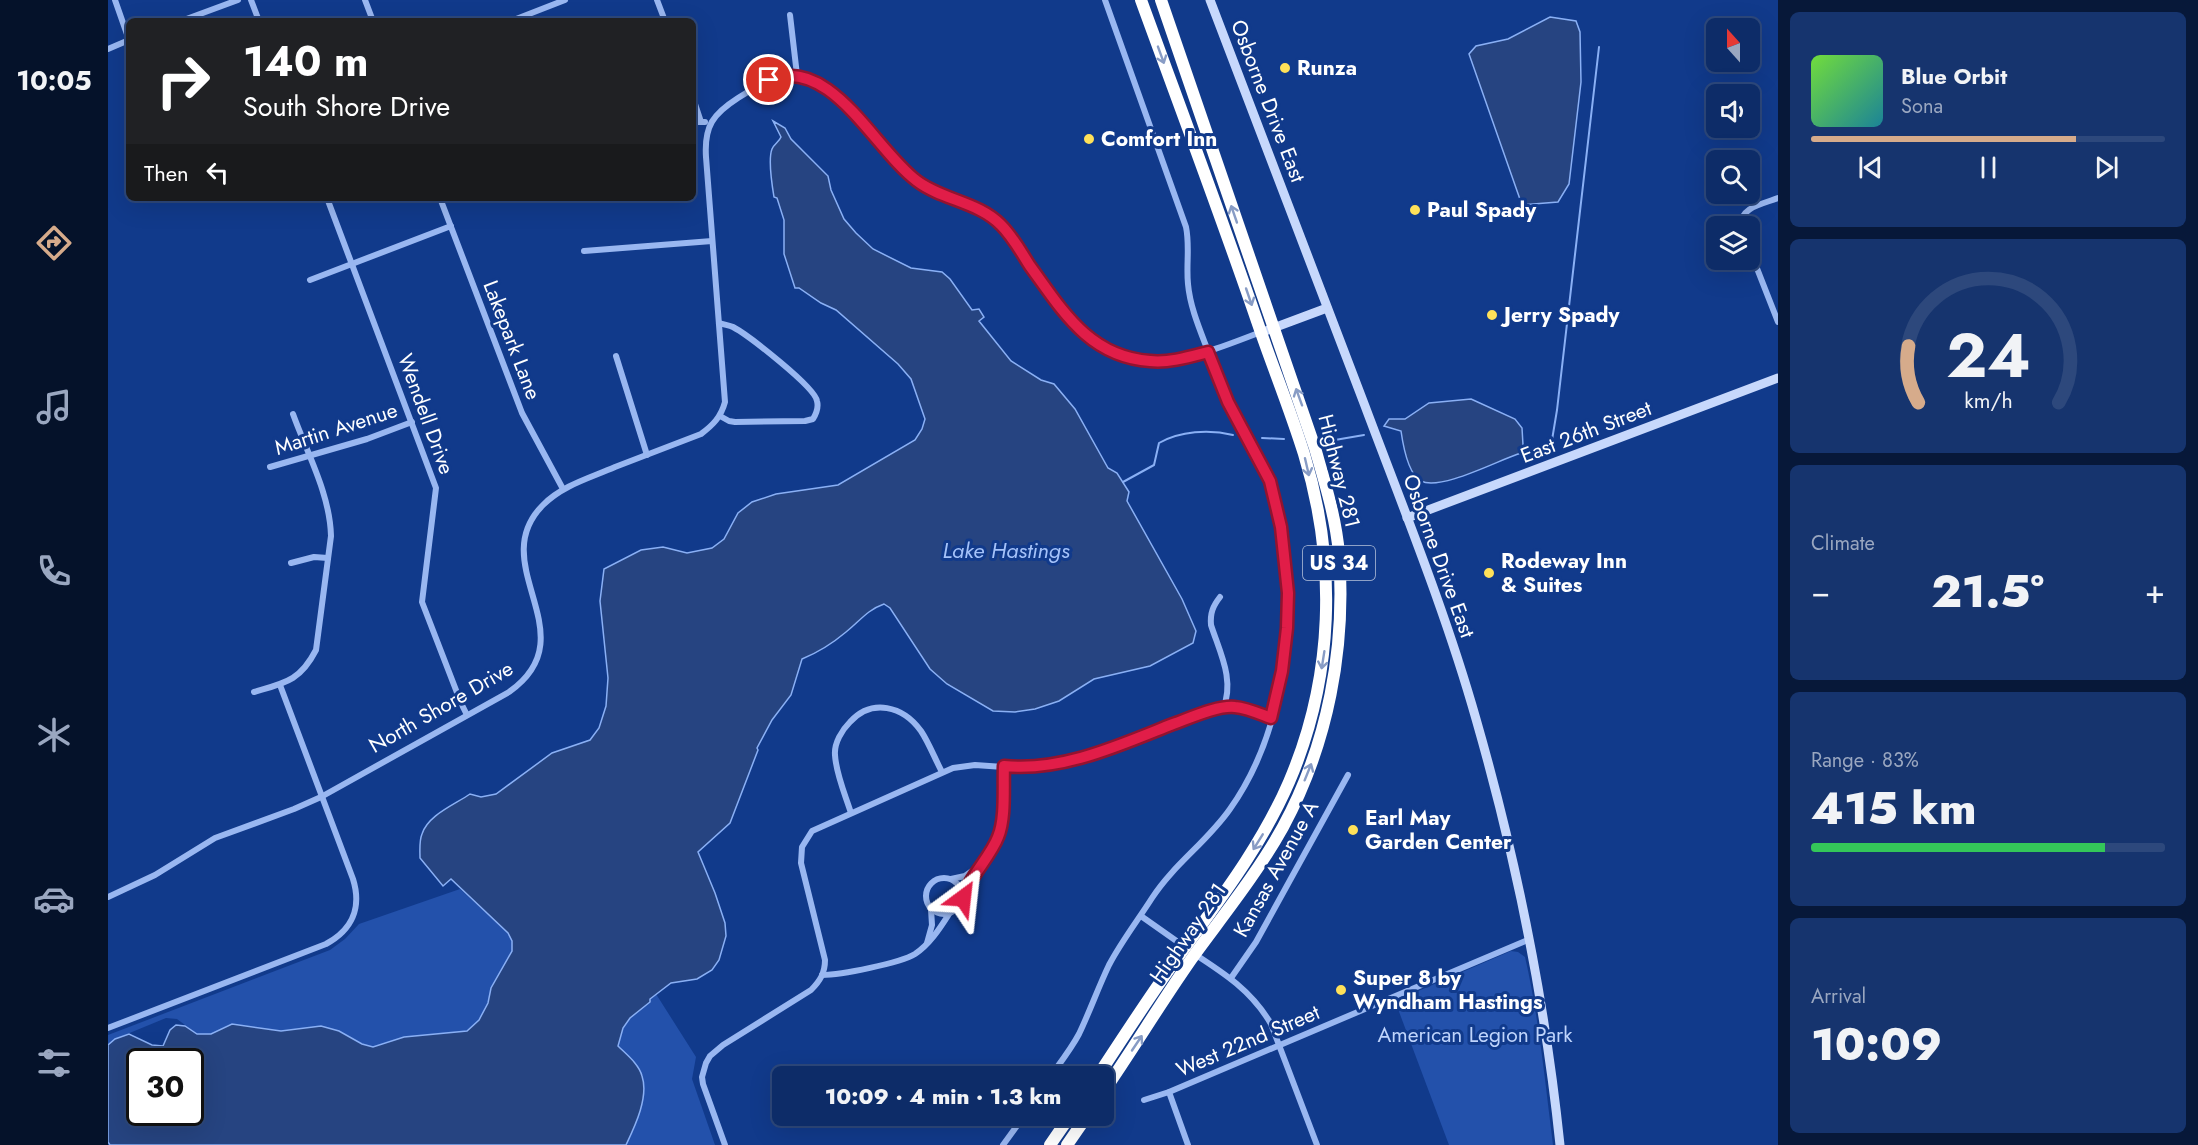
<!DOCTYPE html>
<html lang="en">
<head>
<meta charset="utf-8">
<style>
  body { margin:0; font-family:Jost,sans-serif; background:#16346e; color:#f1f3f6; height:100vh; display:flex; flex-direction:column; font-size:22px; white-space:nowrap }
  * { box-sizing:border-box; margin:0 }
  p { font-size:20px; color:#9aa7c0 }
  .icon { flex:none; width:33px; height:33px; fill:none; stroke:currentColor; stroke-width:2; stroke-linecap:round; stroke-linejoin:round }
  .map { position:relative; flex:1; overflow:hidden }
  .side { display:flex; flex-direction:column; gap:12px; padding:12px; background:#071839; width:420px }
  .side>* { flex:none }
  .hud { position:absolute; left:18px; top:18px; width:570px; height:183px; border-radius:9px; box-shadow:0 6px 24px #0002,0 0 0 2px #2d487c; background:#202124; color:#fff; overflow:hidden }
  .needle { width:39px; rotate:339deg }
  .fabs { position:absolute; left:1598px; top:18px; display:grid; gap:12px }
  .fabs a { display:grid; place-items:center; width:54px; height:54px; border-radius:9px; background:#0d2c68; box-shadow:0 6px 24px #0002,0 0 0 2px #2d487c; font-size:30px }
  .speed { position:absolute; left:18px; top:1048px; display:flex; gap:12px; font-size:30px; font-weight:700; text-align:center }
  .speed>* { display:grid; place-content:center; width:78px; height:78px; border-radius:50%; background:#0d2c68; box-shadow:0 6px 24px #0002,0 0 0 2px #2d487c; line-height:1 }
  .speed .limit { border:3px solid #111; border-radius:9px; background:#fff; color:#111 }
  .pin { position:absolute; display:grid; place-items:center; width:51px; height:51px; color:#fff; margin:-26px; border:3px solid #fff; border-radius:50%; box-shadow:0 2px 6px #0007 }
  .me { position:absolute; width:66px; margin:-33px; rotate:30deg; stroke-linejoin:round; filter:drop-shadow(0 0 4px #0008) }
  .turn { display:flex; align-items:center; gap:21px; height:126px; padding:0 18px; font-size:27px }
  .turn .icon { width:78px; height:78px; stroke-width:2.5 }
  .turn b { display:block; font-size:42px; line-height:51px }
  .then { display:flex; align-items:center; height:57px; padding:0 18px; background:#0003; gap:12px; font-size:22px }
  .big { font-size:45px; font-weight:800; line-height:1.1 }
  .side .card { flex:1; display:flex; flex-direction:column; justify-content:center; gap:9px; min-width:0; padding:0 21px; border-radius:9px; background:#16346e }
  .side .dial { align-items:center; gap:0 }
  .dial svg { height:156px; overflow:visible; fill:none; stroke:#2d487c; stroke-width:7; stroke-linecap:round; text-anchor:middle }
  .dial text { fill:#f1f3f6; stroke:none }
  .song { display:flex; align-items:center; gap:18px }
  .cover { width:72px; height:72px; border-radius:9px; background:linear-gradient(135deg,hsl(100 70% 55%),hsl(190 70% 35%)) }
  .played { height:6px; border-radius:3px; background:linear-gradient(90deg,#d6ab8b 75%,#2d487c 75%) }
  .keys { display:flex; justify-content:space-around; direction:ltr }
  .heat { display:flex; justify-content:space-between; align-items:center; font-size:33px; direction:ltr }
  .charge { height:9px; border-radius:4px; background:linear-gradient(90deg,#34c759 83%,#2d487c 0) }
  .trip { position:absolute; left:664px; top:1066px; width:342px; height:60px; border-radius:9px; background:#0d2c68; box-shadow:0 6px 24px #0002,0 0 0 2px #2d487c; font-weight:800; line-height:60px; text-align:center }
  main { display:flex; flex:1; min-height:0 }
  .tabs { display:flex; flex-direction:column; width:108px; justify-content:space-around; align-items:center; background:#05122a; color:#9aa7c0 }
  .tabs .icon { width:42px; height:42px }
  .tabs .active { color:#d6ab8b }
  .tabs b { font-size:27px; color:#f1f3f6 }
  .map>svg:first-child { display:block }
  .green { fill:#2351ab }
  .water { fill:#264481; stroke:#8ab0f5; stroke-width:1.5; fill-rule:evenodd }
  .lines { fill:none; stroke-linecap:round; stroke-linejoin:round }
  .stream { stroke:#8ab0f5; stroke-width:2 }
  .street { stroke:#99b7f1; stroke-width:6 }
  .secondary { stroke:#c7d8fc; stroke-width:9 }
  .highway { stroke:#fff; stroke-width:12 }
  .oneway { stroke:#889cc5 }
  .route-casing { stroke:#92132f; stroke-width:15 }
  .route { stroke:#e11d48; stroke-width:10 }
  .poi-dot { fill:#ffe159; stroke:#113a8b; stroke-width:2 }
  .labels { text-anchor:middle; dominant-baseline:central; stroke-width:6; stroke-linejoin:round; paint-order:stroke }
  .shield { fill:#113a8b; stroke:#b8c4dc; stroke-width:1.5 }
  .shield-label { font-size:20px; font-weight:bold; fill:#fff }
  .poi-label { font-size:21px; font-weight:bold; fill:#fff; stroke:#113a8b; text-anchor:start }
  .street-label { font-size:21px; fill:#fff; stroke:#113a8b }
  .park-label { font-size:21px; fill:#bfd4fc; stroke:#113a8b }
  .water-label { font-size:22px; font-style:italic; fill:#a4c2f9; stroke:#113a8b }
</style>
</head>
<body>
<main>
<nav class="tabs">
<b>10:05</b>
<svg class="icon active" aria-label="directions" viewBox="0 0 24 24"><path d="M12 3l9 9-9 9-9-9zM9 14v-3h6M13 9l2 2-2 2"/></svg>
<svg class="icon" aria-label="music" viewBox="0 0 24 24"><path d="M9 18V5l10-2v13"/><circle cx="6" cy="18" r="3"/><circle cx="16" cy="16" r="3"/></svg>
<svg class="icon" aria-label="phone" viewBox="0 0 24 24"><path d="M5 4h4l2 5-3 2q2 4 5 5l2-3 5 2v4C11 20 4 13 5 4z"/></svg>
<svg class="icon" aria-label="climate" viewBox="0 0 24 24"><path d="M12 3v18M4 7l16 10M4 17L20 7"/></svg>
<svg class="icon" aria-label="car" viewBox="0 0 24 24"><path d="M5 17H2v-5l4-1 3-4h7l3 4 3 1v5h-3M9 17h6M6 11h13"/><circle cx="7" cy="17" r="2"/><circle cx="17" cy="17" r="2"/></svg>
<svg class="icon" aria-label="filters" viewBox="0 0 24 24"><path d="M4 7h16M4 17h16"/><circle cx="9" cy="7" r="2"/><circle cx="15" cy="17" r="2"/></svg>
</nav>
<div class="map">
<svg width="1670" height="1145" viewBox="0 0 1670 1145">
  <rect width="100%" height="100%" fill="#113a8b"/>
  <g class="green">
    <path d="M 352,889 L 400,933 L 404,941 L 404,951 L 383,988 L 380,1004 L 371,1020 L 359,1031 L 296,1037 L 265,1047 L 254,1044 L 231,1031 L 213,1026 L 173,1031 L 124,1024 L 103,1034 L 89,1034 L 69,1019 L 58,1018 L 7,1039 L 0,1045 L 0,1035 L 222,950 L 237,939 L 251,924 Z"/>
    <path d="M 1403,951 L 1410,952 L 1417,957 C 1431,1018 1437,1082 1445,1145 L 1341,1145 L 1287,1001 Z"/>
    <path d="M 548,994 L 588,1057 L 584,1079 L 607,1145 L 518,1145 L 526,1129 L 510,1046 L 515,1028 L 522,1018 L 542,1002 L 542,999 Z"/>
  </g>
  <g class="water">
    <path d="M 1442,17 L 1468,21 L 1472,32 L 1473,82 L 1461,184 L 1450,202 L 1414,205 L 1361,54 L 1368,46 L 1400,39 Z"/>
    <path d="M 665,121 L 677,128 L 683,139 L 720,176 L 723,190 L 736,219 L 748,233 L 765,249 L 803,268 L 834,272 L 842,279 L 864,310 L 871,309 L 876,317 L 871,321 L 903,361 L 933,380 L 946,384 L 967,409 L 1000,468 L 1009,473 L 1021,492 L 1019,501 L 1074,599 L 1088,631 L 1085,643 L 1042,666 L 986,679 L 951,701 L 927,709 L 907,712 L 885,711 L 839,684 L 822,669 L 782,608 L 776,604 C 759,610 752,621 738,632 C 725,643 711,652 694,659 L 683,695 L 664,720 L 649,748 L 650,750 L 622,823 L 590,852 L 607,893 L 617,923 L 618,936 L 611,960 L 604,970 L 589,979 L 563,983 L 542,999 L 542,1002 L 522,1018 L 515,1028 L 510,1046 C 518,1054 531,1064 534,1076 C 541,1097 527,1126 518,1145 L 2,1145 L 0,1142 L 0,1045 L 7,1039 L 21,1034 L 44,1045 L 55,1046 L 62,1030 L 68,1025 L 77,1026 L 89,1034 L 103,1034 L 124,1024 L 173,1031 L 213,1026 L 231,1031 L 254,1044 L 265,1047 L 296,1037 L 359,1031 L 371,1020 L 380,1003 L 383,988 L 404,951 L 404,941 L 400,933 L 343,879 L 335,886 L 312,858 C 312,851 311,841 314,834 C 320,815 346,805 362,794 L 373,797 L 388,794 L 444,753 L 482,740 L 491,728 L 498,706 L 500,678 L 492,601 L 496,569 L 533,550 L 555,547 L 579,553 L 604,548 L 616,539 L 630,513 L 644,502 L 668,494 L 730,485 L 807,440 L 814,429 L 817,419 L 803,379 L 790,364 L 728,310 L 713,303 L 691,288 L 687,288 L 676,254 L 676,220 L 669,198 L 666,197 C 664,185 660,159 664,149 C 666,144 671,142 673,137 ZM 32,1062 L 82,1062 L 82,1113 L 32,1113 Z"/>
    <path d="M 1363,399 L 1407,419 L 1414,428 L 1415,445 L 1426,456 L 1423,462 L 1416,454 L 1410,454 C 1389,461 1332,491 1313,481 C 1300,474 1295,445 1293,431 L 1276,426 L 1281,419 L 1297,419 L 1321,403 Z"/>
  </g>
  <g class="lines">
    <g class="stream">
      <path d="M 1154,438 L 1176,439"/>
      <path d="M 1221,441 L 1256,435"/>
      <path d="M 1442,452 L 1449,410 L 1491,47"/>
      <path d="M 1015,482 L 1046,465 L 1051,443 C 1072,431 1101,429 1125,435"/>
    </g>
    <g class="street">
      <path d="M 7,0 L 21,40"/>
      <path d="M 143,0 L 151,21"/>
      <path d="M 257,0 L 265,21"/>
      <path d="M 549,0 L 557,21"/>
      <path d="M 682,15 L 689,75"/>
      <path d="M 73,21 L 130,0"/>
      <path d="M 403,21 L 457,0"/>
      <path d="M 0,49 L 21,40"/>
      <path d="M 585,98 L 593,122"/>
      <path d="M 585,122 L 597,122"/>
      <path d="M 219,198 L 328,488 L 314,602 L 353,703 L 359,715"/>
      <path d="M 332,198 L 414,413 L 455,489"/>
      <path d="M 1633,226 C 1632,207 1655,204 1670,198"/>
      <path d="M 1641,248 L 1670,322"/>
      <path d="M 476,251 L 604,241"/>
      <path d="M 202,280 L 343,226"/>
      <path d="M 611,323 C 616,325 621,325 625,327 C 640,335 707,387 709,401 C 711,408 708,414 705,419 L 697,421 L 627,422 L 621,421 L 612,416"/>
      <path d="M 508,356 L 539,455"/>
      <path d="M 162,467 L 259,439 L 304,422"/>
      <path d="M 183,563 L 206,557 L 220,558"/>
      <path d="M 1112,597 C 1105,606 1102,613 1103,625 C 1112,653 1127,680 1115,709"/>
      <path d="M 146,692 C 177,683 192,681 208,650 L 223,536 C 222,494 199,453 185,414"/>
      <path d="M 743,813 C 737,794 728,774 727,755 C 726,743 734,730 742,722 C 764,698 795,706 813,731 C 821,743 827,759 834,772"/>
      <circle cx="836" cy="896" r="18"/>
      <path d="M 843,879 L 857,876 L 871,866"/>
      <path d="M 855,895 L 890,839 L 893,821 L 896,766"/>
      <path d="M 0,897 L 47,875 L 107,838 L 186,809 L 213,797 L 401,692 C 482,635 375,565 435,505 C 455,485 482,478 507,467 C 536,456 564,445 593,434 C 605,425 613,417 617,402 L 598,157 C 596,126 605,114 630,98 C 645,89 662,77 679,75 C 726,69 774,154 808,181 C 834,201 874,202 895,228 C 932,270 950,328 1005,351 C 1055,373 1105,350 1153,332"/>
      <path d="M 1033,916 L 1077,947"/>
      <path d="M 819,943 L 824,925 L 823,909"/>
      <path d="M 1085,953 C 1116,973 1144,991 1163,1024 L 1209,1145"/>
      <path d="M 714,975 C 733,975 792,963 807,954 C 822,944 832,928 841,914"/>
      <path d="M 1123,978 L 1148,942 L 1240,775"/>
      <path d="M 0,1028 L 218,944 C 244,930 254,908 245,879 L 172,685"/>
      <path d="M 942,1077 C 952,1063 963,1049 971,1034 C 982,1011 990,988 1001,965 C 1013,942 1030,920 1044,898 C 1066,864 1099,842 1122,809 C 1181,726 1192,598 1168,501 C 1161,472 1146,450 1131,425 C 1118,402 1109,376 1100,351 C 1092,330 1082,307 1080,284 C 1078,265 1082,246 1078,227 L 997,0"/>
      <path d="M 1061,1092 L 1080,1145"/>
      <path d="M 1036,1100 L 1061,1092 L 1422,939"/>
      <path d="M 617,1145 L 595,1084 L 594,1077 L 598,1063 L 602,1056 L 615,1045 L 703,990 C 712,981 717,973 717,960 L 693,863 L 694,847 L 704,831 L 845,768 L 867,765 L 910,768 L 952,764 L 998,750 L 1085,717 L 1126,707 L 1163,718"/>
      <path d="M 895,1145 L 916,1116"/>
    </g>
    <g class="secondary">
      <path d="M 1102,0 C 1154,135 1205,271 1257,406 C 1296,510 1338,613 1368,719 C 1408,858 1437,1001 1452,1145"/>
      <path d="M 1160,330 L 1219,308"/>
      <path d="M 1299,518 L 1670,378"/>
    </g>
    <g class="highway">
      <path d="M 989,1077 C 1015,1038 1040,998 1068,960 C 1109,903 1153,847 1181,782 C 1226,677 1229,562 1196,454 C 1182,409 1164,365 1149,321 C 1112,213 1072,107 1033,0"/>
      <path d="M 996,1091 C 1027,1046 1055,999 1087,954 C 1117,913 1150,872 1175,827 C 1220,744 1238,648 1231,554 C 1228,518 1217,483 1207,448 L 1053,0"/>
      <path d="M 942,1145 L 962,1116"/>
      <path d="M 959,1145 L 979,1116"/>
    </g>
  </g>
  <defs><path id="oneway-shaft" d="M-6 0H5M1.5-3L5.5 0L1.5 3" fill="none" stroke-width="1.6" stroke-linecap="round" stroke-linejoin="round" transform="scale(1.5)"/></defs>
  <g class="oneway">
    <use href="#oneway-shaft" transform="translate(1053 55) rotate(70)"/>
    <use href="#oneway-shaft" transform="translate(1126 214) rotate(-109)"/>
    <use href="#oneway-shaft" transform="translate(1141 297) rotate(71)"/>
    <use href="#oneway-shaft" transform="translate(1191 397) rotate(-110)"/>
    <use href="#oneway-shaft" transform="translate(1199 467) rotate(77)"/>
    <use href="#oneway-shaft" transform="translate(1215 660) rotate(99)"/>
    <use href="#oneway-shaft" transform="translate(1200 772) rotate(-68)"/>
    <use href="#oneway-shaft" transform="translate(1150 842) rotate(122)"/>
    <use href="#oneway-shaft" transform="translate(1029 1043) rotate(-56)"/>
  </g>
  <g class="lines">
    <g class="route-casing">
      <path id="route" d="M 661,80 C 723,55 766,149 809,181 C 834,200 871,202 893,225 C 905,237 913,252 922,266 C 954,310 981,357 1042,361 C 1061,363 1081,357 1100,352 L 1120,402 L 1162,481 L 1173,527 L 1180,593 L 1179,628 L 1174,671 L 1163,718 C 1152,714 1139,708 1127,707 C 1110,705 1082,718 1065,724 C 1012,745 954,772 896,766 C 895,787 898,818 890,837 C 883,856 860,879 855,898"/>
    </g>
    <use href="#route" class="route"/>
  </g>
  <g class="poi-dot">
    <circle cx="1177" cy="68" r="6"/>
    <circle cx="981" cy="139" r="6"/>
    <circle cx="1307" cy="210" r="6"/>
    <circle cx="1384" cy="315" r="6"/>
    <circle cx="1381" cy="573" r="6"/>
    <circle cx="1245" cy="830" r="6"/>
    <circle cx="1233" cy="990" r="6"/>
  </g>
  <g class="labels">
    <rect class="shield" x="1195" y="546" width="72" height="34" rx="4.5"/>
    <g class="shield-label">
      <text x="1231" y="563">US 34</text>
    </g>
    <g class="poi-label">
      <text x="1189" y="68">Runza</text>
      <text x="993" y="139">Comfort Inn</text>
      <text x="1319" y="210">Paul Spady</text>
      <text x="1396" y="315">Jerry Spady</text>
      <text x="1393" y="561">Rodeway Inn<tspan x="1393" dy="24">&amp; Suites</tspan></text>
      <text x="1257" y="818">Earl May<tspan x="1257" dy="24">Garden Center</tspan></text>
      <text x="1245" y="978">Super 8 by<tspan x="1245" dy="24">Wyndham Hastings</tspan></text>
    </g>
    <g class="street-label">
      <text transform="translate(1160 101) rotate(69)">Osborne Drive East</text>
      <text transform="translate(404 340) rotate(69)">Lakepark Lane</text>
      <text transform="translate(318 414) rotate(70)">Wendell Drive</text>
      <text transform="translate(228 429) rotate(-18)">Martin Avenue</text>
      <text transform="translate(1478 432) rotate(-21)">East 26th Street</text>
      <text transform="translate(1231 471) rotate(76)">Highway 281</text>
      <text transform="translate(1331 556) rotate(70)">Osborne Drive East</text>
      <text transform="translate(333 707) rotate(-30)">North Shore Drive</text>
      <text transform="translate(1168 869) rotate(-61)">Kansas Avenue A</text>
      <text transform="translate(1080 933) rotate(-55)">Highway 281</text>
      <text transform="translate(1140 1041) rotate(-23)">West 22nd Street</text>
    </g>
    <g class="park-label">
      <text x="1367" y="1035">American Legion Park</text>
    </g>
    <g class="water-label">
      <text x="898" y="550">Lake Hastings</text>
    </g>
  </g>
</svg>
<div class="fabs">
<a><svg class="needle" viewBox="-14 -14 28 28"><path d="M0-13l5 13h-10z" fill="#e53935"/><path d="M0 13l5-13h-10z" fill="#9aa7c0"/></svg></a>
<a><svg class="icon" aria-label="sound" viewBox="0 0 24 24"><path d="M4 9h4l5-4v14l-5-4H4zM17 9q2 3 0 6"/></svg></a>
<a><svg class="icon" aria-label="search" viewBox="0 0 24 24"><circle cx="10" cy="10" r="6"/><path d="M15 15l6 6"/></svg></a>
<a><svg class="icon" aria-label="layers" viewBox="0 0 24 24"><path d="M12 4l9 5-9 5-9-5zM3 14l9 5 9-5"/></svg></a>
</div>
<div class="speed"><div class="limit">30</div></div>
<div class="pin" style="left:661px;top:80px;background:#d93025"><svg class="icon" aria-label="arrive" viewBox="0 0 24 24"><path d="M6 21V4h12l-3 4 3 4H6"/></svg></div>
<svg class="me" style="left:855px;top:898px" viewBox="-20 -20 40 40"><path d="M0-17L14 15 0 8-14 15z" fill="#e11d48" stroke="#fff" stroke-width="4"/></svg>
<div class="trip">10:09 · 4 min · 1.3 km</div>
<div class="hud">
<div class="turn"><svg class="icon" aria-label="right" viewBox="0 0 24 24"><path d="M7 20v-9h11M14 6l5 5-5 5"/></svg><div><b>140 m</b>South Shore Drive</div></div>
<div class="then">Then<svg class="icon" aria-label="left" viewBox="0 0 24 24"><path d="M17 20v-9H6M10 6l-5 5 5 5"/></svg></div>
</div>
</div>
<section class="side">
<div class="card">
<div class="song"><i class="cover"></i><div><b>Blue Orbit</b><p>Sona</p></div></div>
<div class="played"></div>
<div class="keys"><svg class="icon" aria-label="previous" viewBox="0 0 24 24"><path d="M18 5L8 12l10 7zM5 5v14"/></svg><svg class="icon" aria-label="pause" viewBox="0 0 24 24"><path d="M8 5v14M16 5v14"/></svg><svg class="icon" aria-label="next" viewBox="0 0 24 24"><path d="M6 5l10 7-10 7zM19 5v14"/></svg></div>
</div>
<div class="card dial"><svg viewBox="0 0 100 80">
<path d="M14 69A42 42 0 1 1 86 69"/>
<path d="M14 69A42 42 0 0 1 9 40" stroke="#d6ab8b"/>
<text x="50" y="56" font-size="32" font-weight="700">24</text>
<text x="50" y="72" font-size="11">km/h</text>
</svg></div>
<div class="card"><p>Climate</p>
<div class="heat"><a>−</a><b class="big">21.5°</b><a>+</a></div>
</div>
<div class="card"><p>Range · 83%</p><b class="big">415 km</b><div class="charge"></div></div>
<div class="card"><p>Arrival</p><b class="big">10:09</b></div>
</section>
</main>
</body>
</html>
